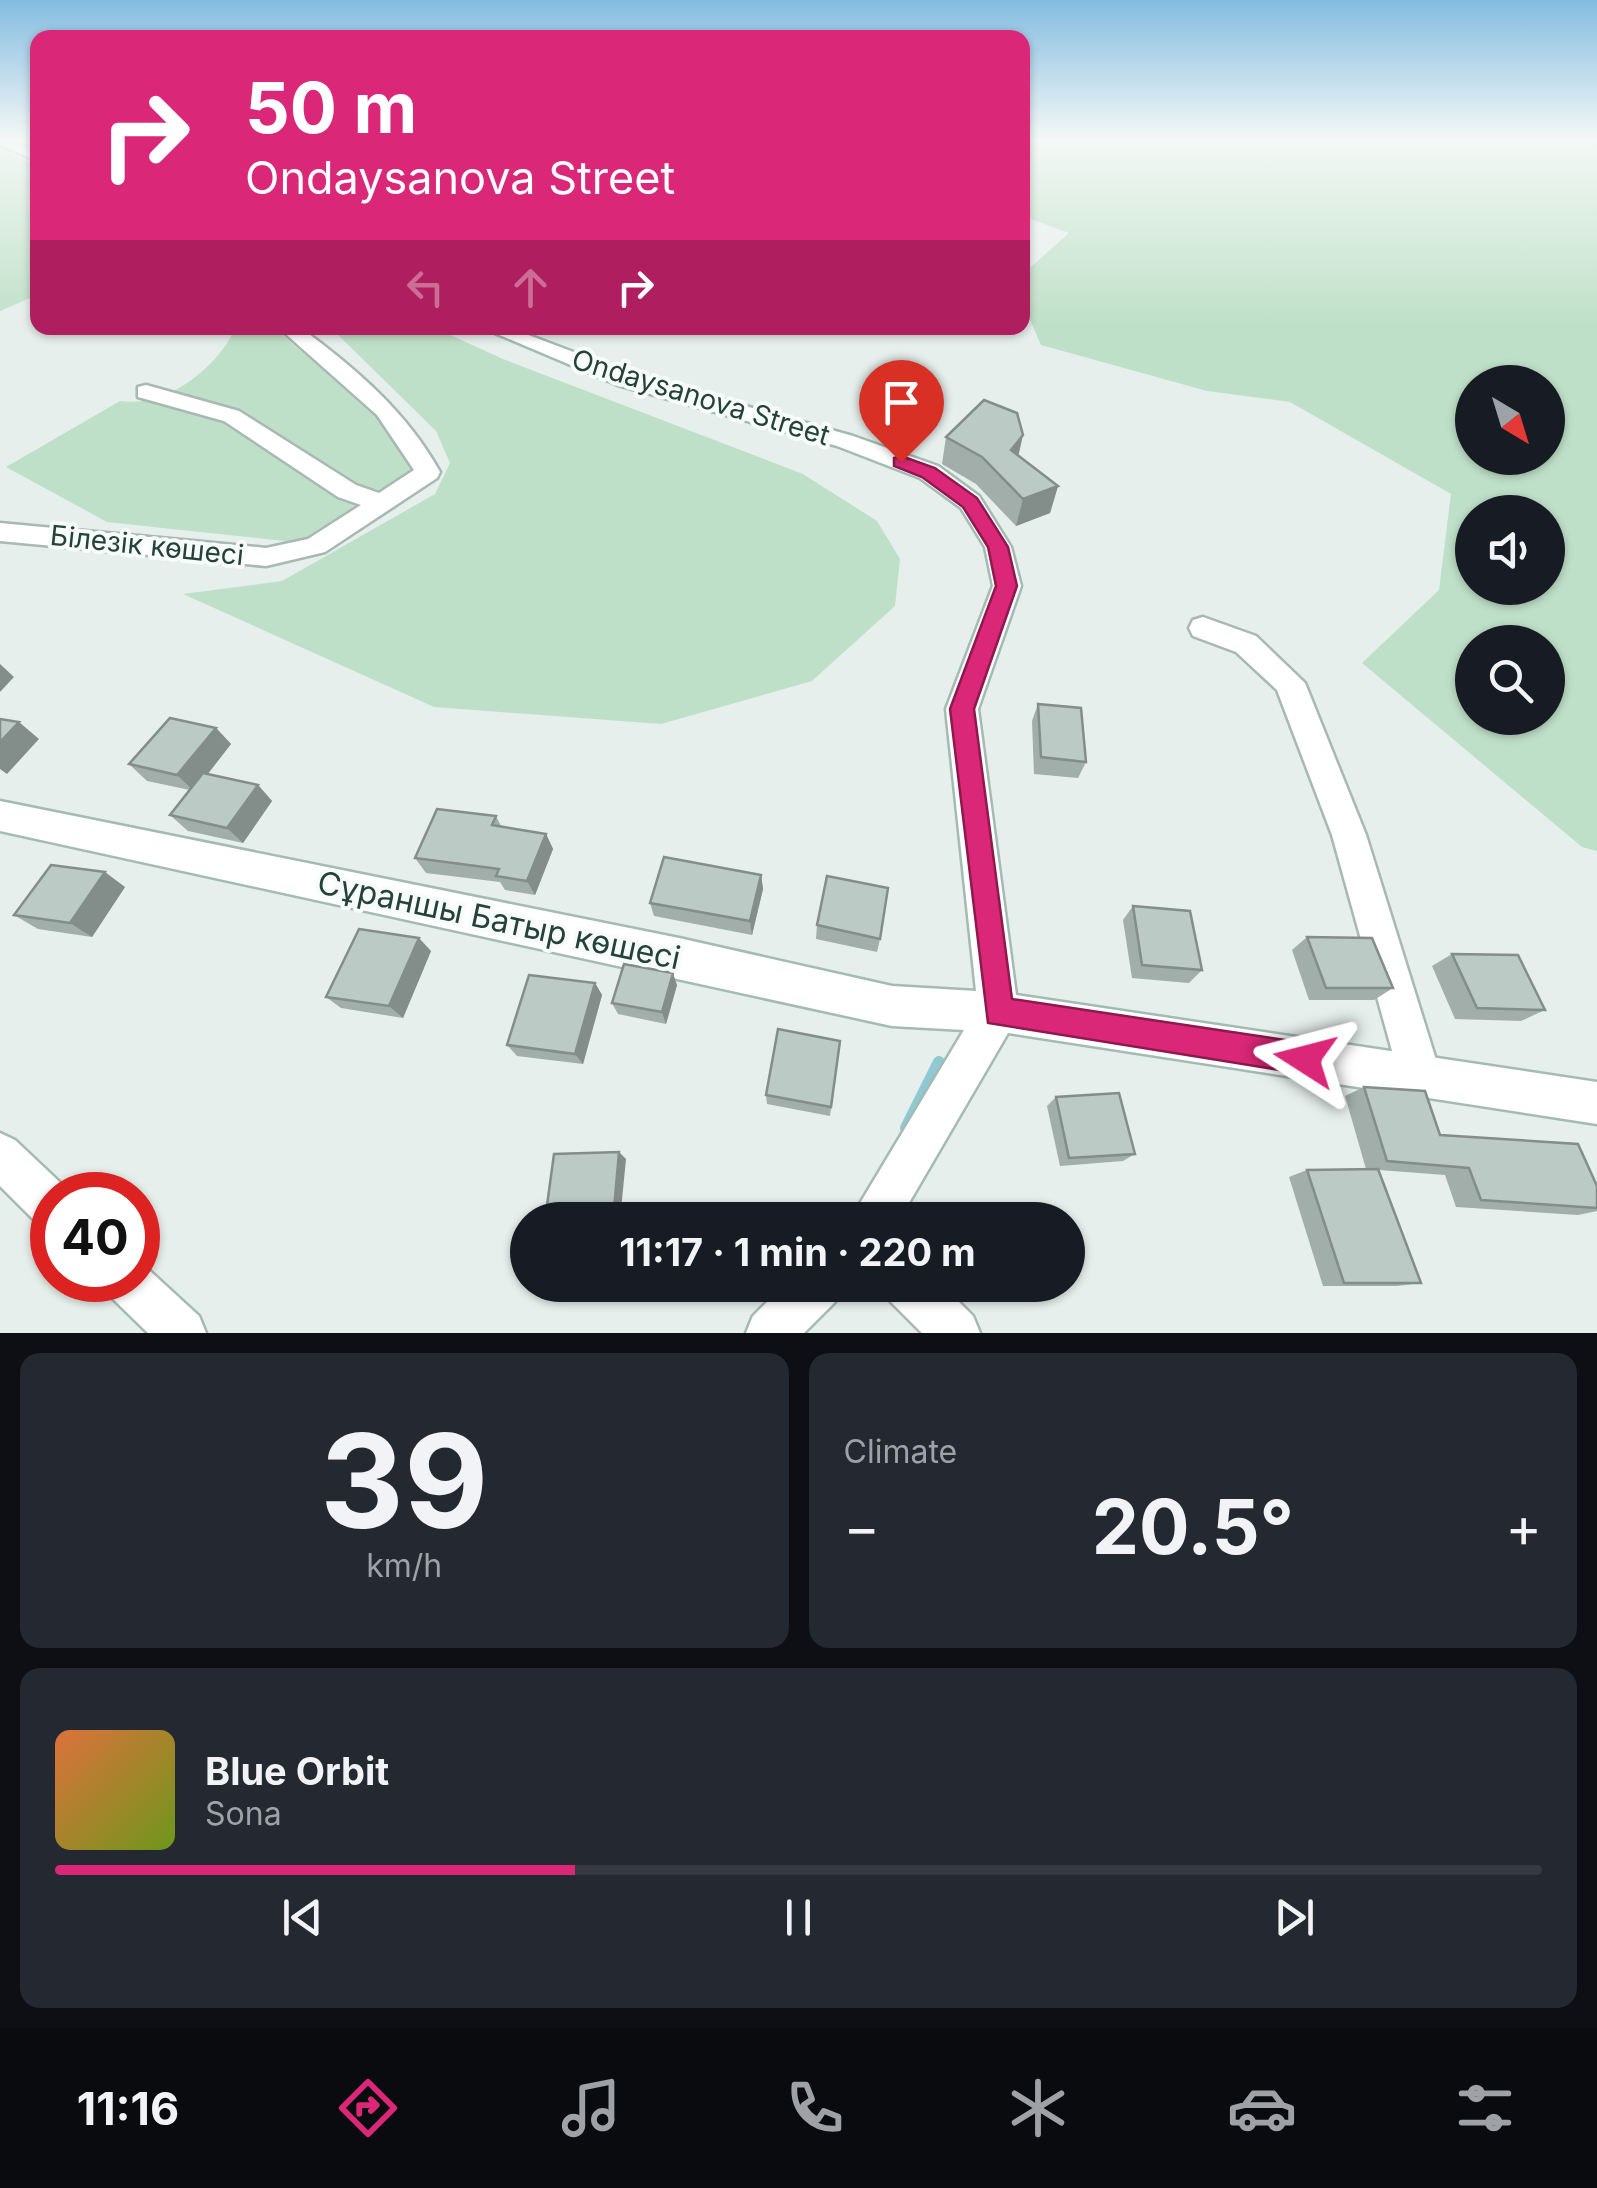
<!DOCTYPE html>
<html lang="en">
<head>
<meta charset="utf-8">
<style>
  body { margin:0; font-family:Inter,sans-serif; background:#242831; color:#f1f3f6; height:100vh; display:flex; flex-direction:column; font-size:38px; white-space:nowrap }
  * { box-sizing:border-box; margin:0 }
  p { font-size:32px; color:#9ea1a6 }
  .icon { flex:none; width:55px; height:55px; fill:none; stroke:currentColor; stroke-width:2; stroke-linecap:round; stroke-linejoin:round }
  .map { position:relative; height:1333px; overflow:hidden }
  .panel { display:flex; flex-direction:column; gap:20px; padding:20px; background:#0d0f14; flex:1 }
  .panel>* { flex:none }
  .guide { position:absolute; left:30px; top:30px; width:1000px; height:305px; border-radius:20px; box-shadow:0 2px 8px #0004; background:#db2777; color:#fff; overflow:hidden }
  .needle { width:65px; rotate:142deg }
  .buttons { position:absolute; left:1455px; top:365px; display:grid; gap:20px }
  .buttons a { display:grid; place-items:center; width:110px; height:110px; border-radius:50%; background:#171b24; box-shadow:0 2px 8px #0004; font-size:50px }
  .speed { position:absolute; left:30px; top:1172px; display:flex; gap:20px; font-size:50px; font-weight:700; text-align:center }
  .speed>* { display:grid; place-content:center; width:130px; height:130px; border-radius:50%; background:#171b24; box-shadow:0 2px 8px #0004; line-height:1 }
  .speed .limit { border:15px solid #d22; background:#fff; color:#111 }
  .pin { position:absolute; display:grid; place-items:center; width:85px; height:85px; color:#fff; margin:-102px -42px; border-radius:50% 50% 50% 0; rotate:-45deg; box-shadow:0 0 10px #0007 }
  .pin .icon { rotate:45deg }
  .me { position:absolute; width:110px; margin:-55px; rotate:279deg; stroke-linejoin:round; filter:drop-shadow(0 0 8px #0008) }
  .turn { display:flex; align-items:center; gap:35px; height:210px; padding:0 50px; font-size:45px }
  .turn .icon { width:130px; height:130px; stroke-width:2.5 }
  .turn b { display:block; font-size:70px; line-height:85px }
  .lanes { display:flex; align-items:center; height:95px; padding:0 50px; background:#0003; justify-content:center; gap:50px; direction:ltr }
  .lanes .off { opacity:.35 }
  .big { font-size:75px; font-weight:700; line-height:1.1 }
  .panel .widget { flex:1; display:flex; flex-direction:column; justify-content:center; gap:15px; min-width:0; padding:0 35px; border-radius:20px; background:#242831 }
  .panel .dial { align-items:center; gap:0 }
  .dial b { font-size:130px; line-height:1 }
  .song { display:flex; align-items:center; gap:30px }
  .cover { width:120px; height:120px; border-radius:15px; background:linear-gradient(135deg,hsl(20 70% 55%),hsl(80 70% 35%)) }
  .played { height:10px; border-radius:5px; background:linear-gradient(90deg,#db2777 35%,#363941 35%) }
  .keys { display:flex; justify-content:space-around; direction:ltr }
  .heat { display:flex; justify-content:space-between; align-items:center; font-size:55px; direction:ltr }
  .panel .tiles { flex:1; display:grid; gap:20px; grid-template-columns:1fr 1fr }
  .widget:last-child { grid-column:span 2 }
  .trip { position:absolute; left:510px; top:1202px; width:575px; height:100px; border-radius:50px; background:#171b24; box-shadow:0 2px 8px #0004; font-weight:700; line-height:100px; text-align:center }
  .tab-bar { display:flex; height:160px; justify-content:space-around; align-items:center; background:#090b0e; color:#9ea1a6 }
  .tab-bar .icon { width:70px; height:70px }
  .tab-bar .current { color:#db2777 }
  .tab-bar b { font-size:45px; color:#f1f3f6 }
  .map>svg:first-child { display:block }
  .green { fill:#bfe0c8; fill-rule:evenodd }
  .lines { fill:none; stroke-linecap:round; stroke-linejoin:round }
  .stream { stroke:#8ec9d4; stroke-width:12 }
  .street-casing { stroke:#a8b8b2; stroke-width:5 }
  .secondary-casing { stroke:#a4bbb3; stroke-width:5 }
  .street { fill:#fff; fill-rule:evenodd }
  .secondary { fill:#fff; fill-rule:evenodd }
  .wall { fill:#a1aea9 }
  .shaded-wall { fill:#838d89 }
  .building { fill:#bbcac4; stroke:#838d89; stroke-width:2.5 }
  .route { fill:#db2777; stroke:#8e194d; stroke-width:2.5 }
  .labels { text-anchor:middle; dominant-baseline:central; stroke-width:8; stroke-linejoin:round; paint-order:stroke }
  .street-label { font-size:28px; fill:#24423a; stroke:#f7fbf9 }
  .near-street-label { font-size:32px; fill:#24423a; stroke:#f7fbf9 }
</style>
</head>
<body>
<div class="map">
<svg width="1597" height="1333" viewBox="0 0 1597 1333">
  <rect width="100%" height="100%" fill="#e6efeb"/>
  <g class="green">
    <path d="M 1023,139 L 1597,139 L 1597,851 L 1582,847 L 1362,663 L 1439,590 L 1451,494 L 1290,402 L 1207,391 L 1041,345 L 1023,304 L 1023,274 L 1069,233 L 1023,216 ZM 1472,382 L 1548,382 L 1548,458 L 1472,458 ZM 1548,512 L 1548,588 L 1472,588 L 1472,512 ZM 1548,642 L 1548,718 L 1472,718 L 1472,642 Z"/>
    <path d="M 0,148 L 38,168 L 37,295 L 0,311 Z"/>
    <path d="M 235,328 L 274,328 L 395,431 L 413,472 L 338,525 L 293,542 L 107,522 L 6,467 L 120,401 C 166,408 218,368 235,328 Z"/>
    <path d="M 331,328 L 435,328 L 503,359 L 803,474 L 877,521 L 900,559 L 895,606 L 812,681 L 661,724 L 434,707 L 183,594 L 282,581 L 435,494 L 450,463 L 436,431 Z"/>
  </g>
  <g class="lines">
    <path class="stream" d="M 906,1128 L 939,1062"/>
    <g class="street-casing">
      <g id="street">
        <path d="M 0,139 L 38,150 L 38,161 L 0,145 Z"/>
        <path d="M 279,328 L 301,328 C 356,369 406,411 440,472 L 437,478 L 325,552 L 266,566 L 0,541 L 0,523 L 266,548 L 308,539 L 361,505 L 338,497 L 224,421 L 138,397 L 138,387 L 146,385 L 239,411 L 356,485 L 379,493 L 414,470 L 377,415 Z"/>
        <path d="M 1203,617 L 1256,636 L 1305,683 L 1366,835 L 1441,1076 L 1435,1091 L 1420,1097 L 1405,1091 L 1399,1076 L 1332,835 L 1277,690 L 1236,652 L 1193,636 L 1189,628 L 1193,620 Z"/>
        <path d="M 884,1285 L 942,1285 L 973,1316 L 980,1333 L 922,1333 L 891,1302 Z"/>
      </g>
    </g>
    <g class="secondary-casing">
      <g id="secondary">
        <path d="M 483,328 L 510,328 L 634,375 L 853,436 L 938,466 L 979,496 L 1011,547 L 1021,586 L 978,709 L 1016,995 L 1597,1082 L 1597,1124 L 1008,1033 L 899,1220 L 850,1220 L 964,1030 L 892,1026 L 0,831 L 0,801 L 679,938 L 892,986 L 976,991 L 946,709 L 993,586 L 985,547 L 961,508 L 920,478 L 837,446 L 618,385 Z"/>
        <path d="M 0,1133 L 15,1140 L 68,1190 L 70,1195 L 52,1195 L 52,1228 L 36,1222 L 0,1186 Z"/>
        <path d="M 138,1260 L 199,1316 L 206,1333 L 148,1333 L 111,1297 L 104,1280 L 138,1280 Z"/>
        <path d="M 784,1285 L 842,1285 L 835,1302 L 804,1333 L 746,1333 L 753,1316 Z"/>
      </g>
    </g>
    <use href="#street" class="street"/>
    <use href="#secondary" class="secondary"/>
  </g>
  <g class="wall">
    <path d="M 946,437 L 1018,455 L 1058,486 L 1050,513 L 1016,526 L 976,484 L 942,464 Z"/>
    <path d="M 1038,704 L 1086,762 L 1078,778 L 1034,774 L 1032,721 Z"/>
    <path d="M 216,728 L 231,744 L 208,774 L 258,785 L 272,801 L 243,843 L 188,831 L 170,815 L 190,790 L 147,781 L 129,764 Z"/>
    <path d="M 496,816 L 501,826 L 546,834 L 553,849 L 535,895 L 505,890 L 500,882 L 426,873 L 415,858 Z"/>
    <path d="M 761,875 L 763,889 L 752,935 L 654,916 L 650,903 Z"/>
    <path d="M 125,887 L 92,937 L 38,929 L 14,915 Z"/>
    <path d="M 1133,906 L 1202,970 L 1189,983 L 1132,978 L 1123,920 Z"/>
    <path d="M 817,925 L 880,939 L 877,952 L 816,939 Z"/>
    <path d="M 1307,937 L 1393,988 L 1374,1000 L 1309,1000 L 1292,950 Z"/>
    <path d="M 431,951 L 403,1018 L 341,1008 L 326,997 Z"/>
    <path d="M 1452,954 L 1545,1010 L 1521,1021 L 1455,1019 L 1432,966 Z"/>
    <path d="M 595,983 L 602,995 L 583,1064 L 517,1056 L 507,1045 Z"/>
    <path d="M 677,985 L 666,1024 L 618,1014 L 612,1003 Z"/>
    <path d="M 840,1041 L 830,1116 L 767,1104 L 766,1095 Z"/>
    <path d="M 1364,1087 L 1440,1135 L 1597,1186 L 1597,1211 L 1578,1215 L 1456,1207 L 1445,1175 L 1379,1170 L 1421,1283 L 1397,1286 L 1323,1286 L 1289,1177 L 1307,1170 L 1366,1169 L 1345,1096 Z"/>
    <path d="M 1056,1097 L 1135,1154 L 1123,1161 L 1060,1166 L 1047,1106 Z"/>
  </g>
  <g class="shaded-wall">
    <path d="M 1023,435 L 1017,462 L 1011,450 Z"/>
    <path d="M 1058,486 L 1050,513 L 1016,526 L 1023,499 Z"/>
    <path d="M 0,664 L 14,677 L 0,692 Z"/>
    <path d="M 19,722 L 39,739 L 7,774 L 0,769 L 0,742 Z"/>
    <path d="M 216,728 L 231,744 L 194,791 L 177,775 Z"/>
    <path d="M 258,785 L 272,801 L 243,843 L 227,828 Z"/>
    <path d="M 546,834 L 553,849 L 535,895 L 527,881 Z"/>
    <path d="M 105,872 L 125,887 L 92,937 L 70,923 Z"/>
    <path d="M 761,875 L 763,889 L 752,935 L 750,921 Z"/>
    <path d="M 419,938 L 431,951 L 403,1018 L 389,1006 Z"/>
    <path d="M 673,973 L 677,985 L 666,1024 L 662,1012 Z"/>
    <path d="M 595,983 L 602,995 L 583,1064 L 575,1054 Z"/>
    <path d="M 619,1152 L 626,1159 L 620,1220 L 613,1220 Z"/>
  </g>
  <g class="building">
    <path d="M 984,400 L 1017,413 L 1023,435 L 1011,450 L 1058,486 L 1023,499 L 982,457 L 946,437 Z"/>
    <path d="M 1038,704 L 1081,708 L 1086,762 L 1041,757 Z"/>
    <path d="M 170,718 L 216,728 L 177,775 L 129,764 Z"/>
    <path d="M 0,719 L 19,722 L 0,742 Z"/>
    <path d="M 203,773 L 258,785 L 227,828 L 170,815 Z"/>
    <path d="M 437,809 L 496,816 L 492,825 L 546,834 L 527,881 L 496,876 L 499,869 L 415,858 Z"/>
    <path d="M 664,857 L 761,875 L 750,921 L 650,903 Z"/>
    <path d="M 51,865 L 105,872 L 70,923 L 14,915 Z"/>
    <path d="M 827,876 L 888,888 L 880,939 L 817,925 Z"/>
    <path d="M 1133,906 L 1190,911 L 1202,970 L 1142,965 Z"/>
    <path d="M 359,929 L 419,938 L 389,1006 L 326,997 Z"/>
    <path d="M 1307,937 L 1372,938 L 1393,988 L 1326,988 Z"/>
    <path d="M 1452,954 L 1518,955 L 1545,1010 L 1477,1008 Z"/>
    <path d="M 624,964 L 673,973 L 662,1012 L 612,1003 Z"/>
    <path d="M 529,975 L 595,983 L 575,1054 L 507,1045 Z"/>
    <path d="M 778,1029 L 840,1041 L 831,1107 L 766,1095 Z"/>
    <path d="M 1364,1087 L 1425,1091 L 1440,1135 L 1578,1144 L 1597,1186 L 1597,1208 L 1481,1200 L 1469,1168 L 1387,1161 Z"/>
    <path d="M 1119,1093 L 1135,1154 L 1069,1158 L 1056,1097 Z"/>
    <path d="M 619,1152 L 613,1220 L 545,1220 L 554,1154 Z"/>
    <path d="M 1378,1169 L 1421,1283 L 1344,1283 L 1307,1170 Z"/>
  </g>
  <linearGradient id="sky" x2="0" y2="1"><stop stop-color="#84bce0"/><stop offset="0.43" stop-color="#f4f8f6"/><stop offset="1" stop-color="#f4f8f6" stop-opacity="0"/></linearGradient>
  <rect width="1597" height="325" fill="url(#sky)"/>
  <path class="route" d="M 901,456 L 935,468 L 977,498 L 1008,547 L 1017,586 L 974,709 L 1012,999 L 1305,1043 L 1316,1048 L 1321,1059 L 1316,1070 L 1305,1074 L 988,1023 L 950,709 L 996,586 L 988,547 L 963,507 L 922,477 L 894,466 L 894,458 Z"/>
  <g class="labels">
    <g class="street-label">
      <text transform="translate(701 397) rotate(17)">Ondaysanova Street</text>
      <text transform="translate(147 545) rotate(6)">Білезік көшесі</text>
    </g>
    <g class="near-street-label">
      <text transform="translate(499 920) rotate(12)">Сұраншы Батыр көшесі</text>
    </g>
  </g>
</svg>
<div class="buttons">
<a><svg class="needle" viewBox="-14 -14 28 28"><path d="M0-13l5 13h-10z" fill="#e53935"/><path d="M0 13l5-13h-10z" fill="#9ea1a6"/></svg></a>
<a><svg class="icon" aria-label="sound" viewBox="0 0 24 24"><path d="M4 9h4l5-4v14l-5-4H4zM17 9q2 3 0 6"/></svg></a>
<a><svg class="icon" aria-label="search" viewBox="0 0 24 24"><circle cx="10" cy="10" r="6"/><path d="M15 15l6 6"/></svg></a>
</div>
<div class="speed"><div class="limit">40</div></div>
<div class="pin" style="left:901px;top:462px;background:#d93025"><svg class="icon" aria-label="arrive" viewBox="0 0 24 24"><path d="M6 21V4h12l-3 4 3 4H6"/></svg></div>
<svg class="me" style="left:1305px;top:1059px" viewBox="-20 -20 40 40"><path d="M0-17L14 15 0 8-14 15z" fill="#db2777" stroke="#fff" stroke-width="4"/></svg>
<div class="trip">11:17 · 1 min · 220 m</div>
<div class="guide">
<div class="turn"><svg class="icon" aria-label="right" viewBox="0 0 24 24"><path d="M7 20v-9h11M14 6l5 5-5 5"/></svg><div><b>50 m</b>Ondaysanova Street</div></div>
<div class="lanes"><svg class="icon off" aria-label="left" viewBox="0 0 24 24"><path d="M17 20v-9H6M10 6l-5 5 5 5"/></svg><svg class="icon off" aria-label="ahead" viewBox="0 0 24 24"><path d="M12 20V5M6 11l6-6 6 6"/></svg><svg class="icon" aria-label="right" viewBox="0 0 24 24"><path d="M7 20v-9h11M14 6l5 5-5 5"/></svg></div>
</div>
</div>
<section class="panel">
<div class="tiles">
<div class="widget dial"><b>39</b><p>km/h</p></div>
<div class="widget"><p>Climate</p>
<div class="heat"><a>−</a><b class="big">20.5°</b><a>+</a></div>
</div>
<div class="widget">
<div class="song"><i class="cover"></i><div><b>Blue Orbit</b><p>Sona</p></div></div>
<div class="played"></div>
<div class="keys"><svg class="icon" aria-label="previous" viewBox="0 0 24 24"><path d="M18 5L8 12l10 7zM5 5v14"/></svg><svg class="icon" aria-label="pause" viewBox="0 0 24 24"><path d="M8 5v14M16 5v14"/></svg><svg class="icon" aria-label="next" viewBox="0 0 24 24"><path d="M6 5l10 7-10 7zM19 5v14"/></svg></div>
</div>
</div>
</section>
<nav class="tab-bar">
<b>11:16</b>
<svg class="icon current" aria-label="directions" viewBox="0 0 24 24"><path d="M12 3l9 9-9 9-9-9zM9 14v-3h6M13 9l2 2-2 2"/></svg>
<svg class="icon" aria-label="music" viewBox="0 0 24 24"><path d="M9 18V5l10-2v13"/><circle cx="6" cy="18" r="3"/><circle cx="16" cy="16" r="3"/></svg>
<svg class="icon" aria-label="phone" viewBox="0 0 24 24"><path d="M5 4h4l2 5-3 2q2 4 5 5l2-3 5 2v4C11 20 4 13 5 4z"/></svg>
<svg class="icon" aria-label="climate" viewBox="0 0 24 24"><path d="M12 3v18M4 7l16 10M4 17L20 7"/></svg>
<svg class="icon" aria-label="car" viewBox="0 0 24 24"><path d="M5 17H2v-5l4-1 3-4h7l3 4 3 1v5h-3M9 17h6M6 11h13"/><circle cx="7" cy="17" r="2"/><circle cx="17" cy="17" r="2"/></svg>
<svg class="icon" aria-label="filters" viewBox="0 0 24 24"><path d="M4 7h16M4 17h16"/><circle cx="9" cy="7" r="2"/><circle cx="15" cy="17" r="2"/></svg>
</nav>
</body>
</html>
